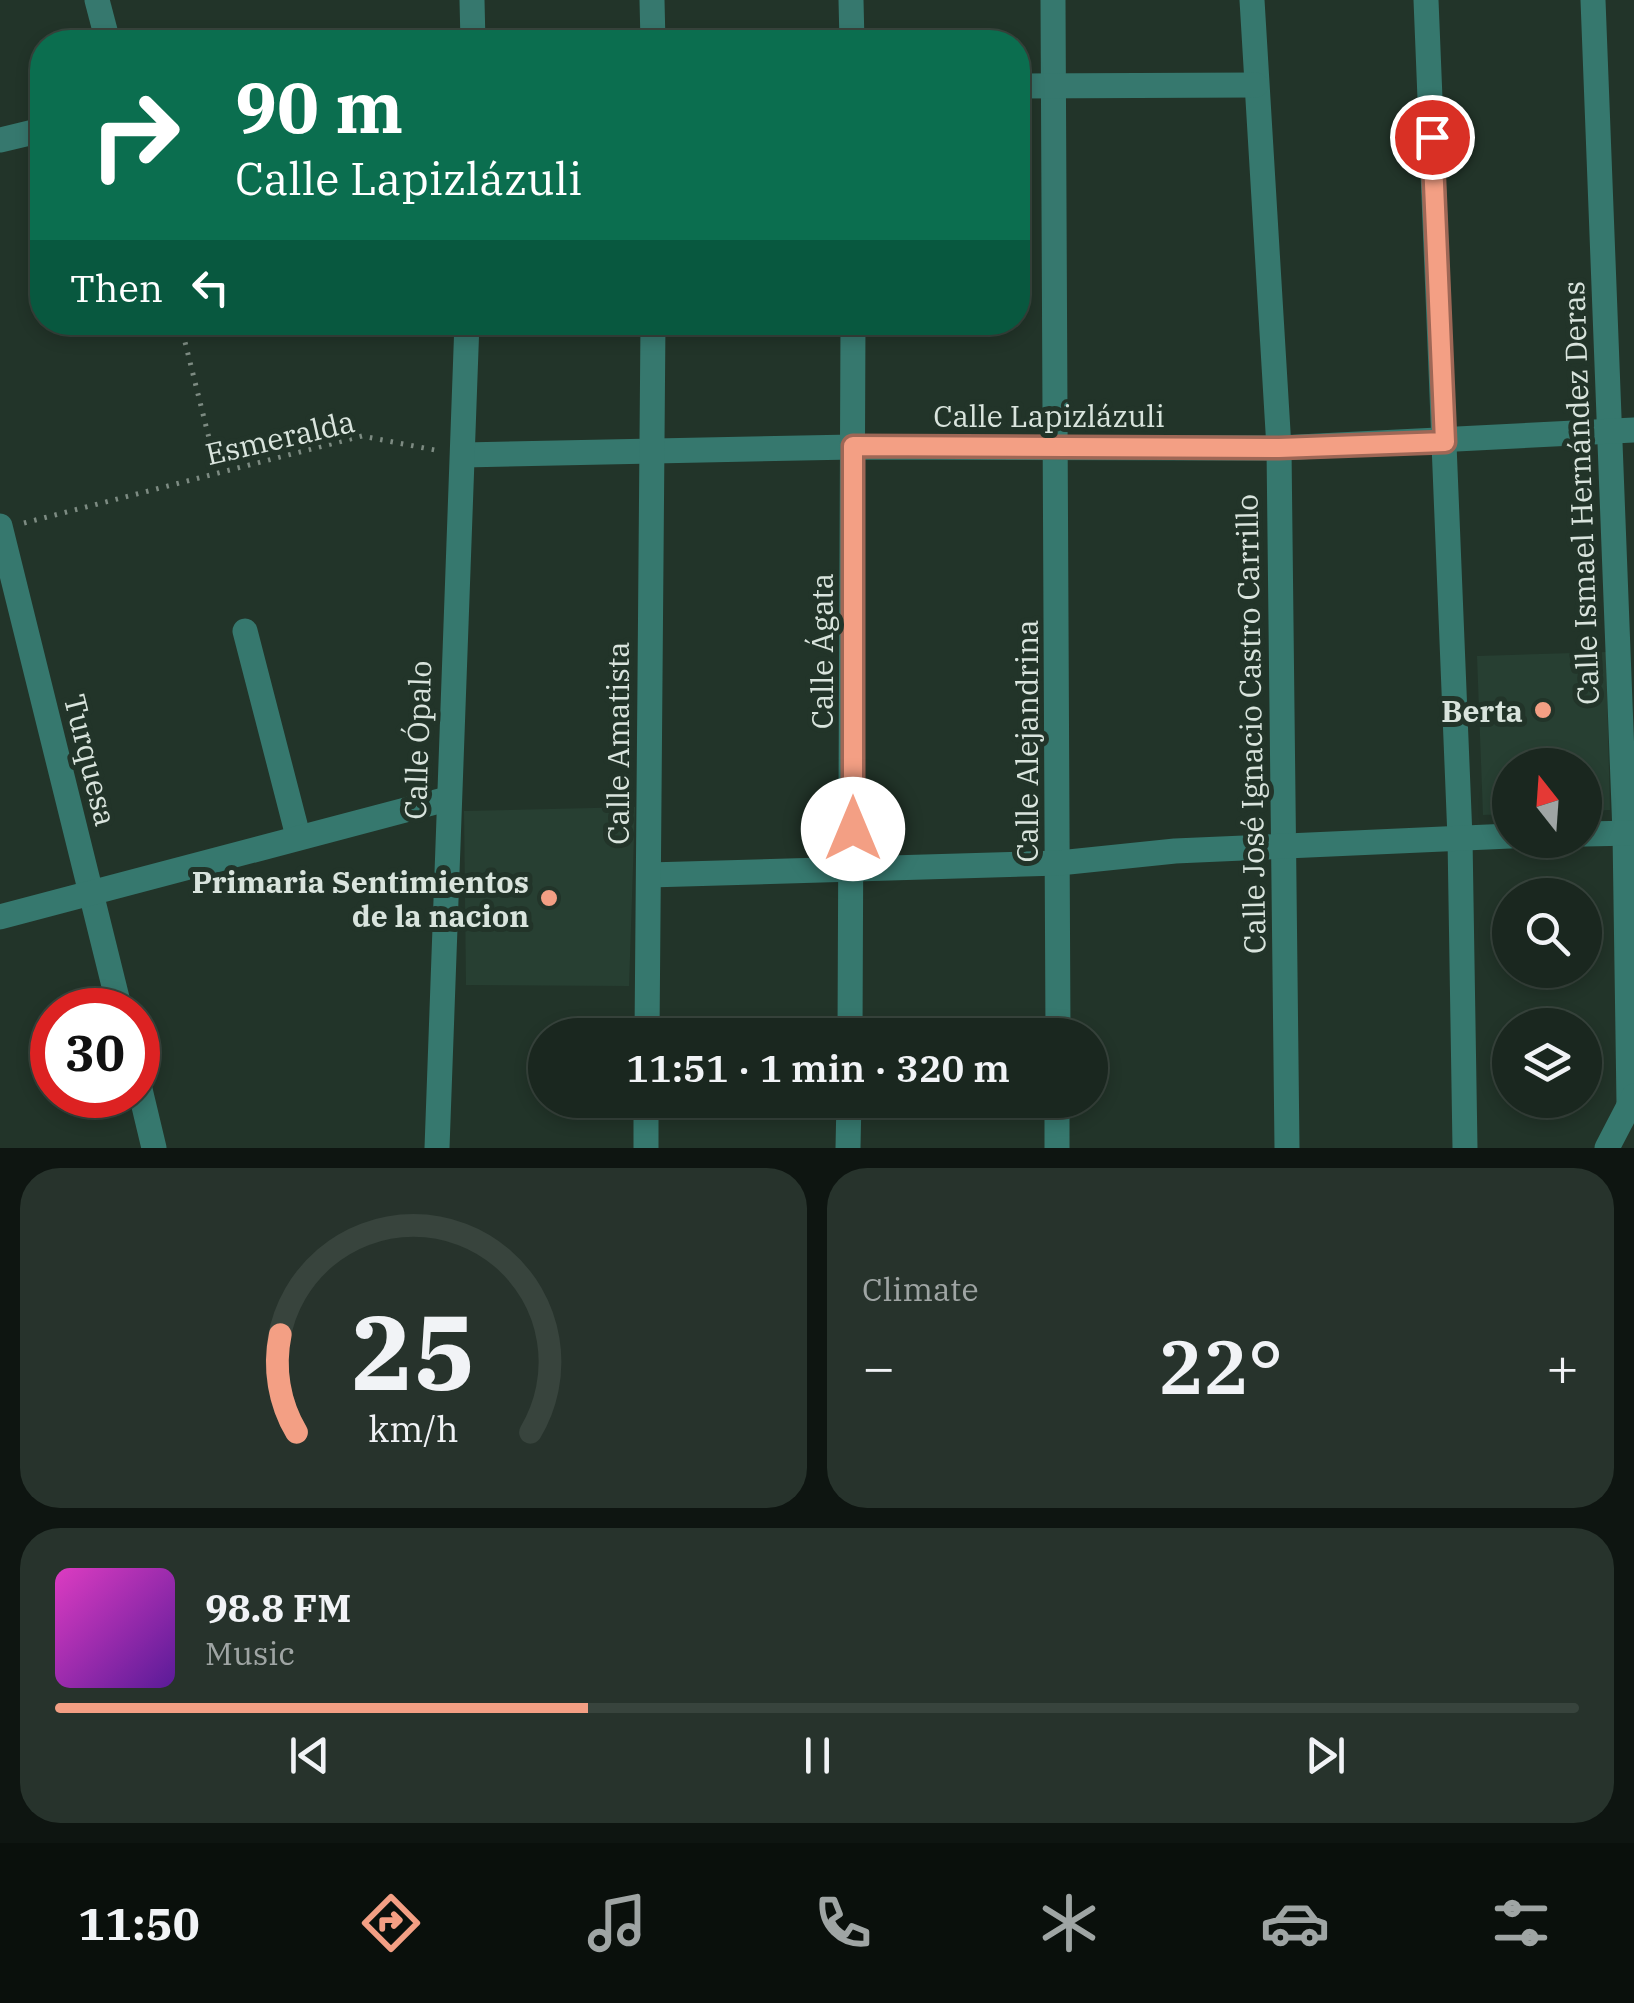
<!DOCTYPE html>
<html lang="en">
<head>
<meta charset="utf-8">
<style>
  body { margin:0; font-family:"IBM Plex Serif",serif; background:#27332c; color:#f1f3f6; height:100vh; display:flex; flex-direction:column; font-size:38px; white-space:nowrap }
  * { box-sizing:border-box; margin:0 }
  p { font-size:32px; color:#9fa5a4 }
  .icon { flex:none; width:55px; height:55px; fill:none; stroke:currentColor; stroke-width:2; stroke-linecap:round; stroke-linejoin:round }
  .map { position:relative; height:1148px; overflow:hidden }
  .side { display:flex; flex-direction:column; gap:20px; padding:20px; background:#0e1511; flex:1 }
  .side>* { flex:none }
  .top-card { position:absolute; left:30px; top:30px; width:1000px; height:305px; border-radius:40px; box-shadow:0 5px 15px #0003,0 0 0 2px #38443d; background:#0b6e4f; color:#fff; overflow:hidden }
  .needle { width:65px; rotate:343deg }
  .controls { position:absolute; left:1492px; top:748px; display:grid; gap:20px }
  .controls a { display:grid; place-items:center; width:110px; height:110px; border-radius:50%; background:#1a271f; box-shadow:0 5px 15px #0003,0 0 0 2px #38443d; font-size:50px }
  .speed { position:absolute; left:30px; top:988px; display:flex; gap:20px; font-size:50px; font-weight:700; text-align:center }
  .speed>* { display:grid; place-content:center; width:130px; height:130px; border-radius:50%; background:#1a271f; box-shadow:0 5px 15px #0003,0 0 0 2px #38443d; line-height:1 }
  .speed .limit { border:15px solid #d22; background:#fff; color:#111 }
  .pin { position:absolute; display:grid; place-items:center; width:85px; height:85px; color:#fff; margin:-42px; border:5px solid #fff; border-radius:50%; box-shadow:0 2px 10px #0007 }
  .me { position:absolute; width:110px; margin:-55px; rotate:0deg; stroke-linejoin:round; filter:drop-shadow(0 0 8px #0008) }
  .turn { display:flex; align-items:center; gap:35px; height:210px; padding:0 40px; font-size:45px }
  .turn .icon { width:130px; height:130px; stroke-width:2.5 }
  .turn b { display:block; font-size:70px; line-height:85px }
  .then { display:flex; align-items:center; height:95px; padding:0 40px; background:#0003; gap:20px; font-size:38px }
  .big { font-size:75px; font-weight:600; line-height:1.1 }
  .side .widget { flex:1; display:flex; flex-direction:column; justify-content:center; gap:15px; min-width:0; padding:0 35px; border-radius:40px; background:#27332c }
  .side .dial { align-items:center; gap:0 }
  .dial svg { height:260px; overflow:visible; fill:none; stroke:#38443d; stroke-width:7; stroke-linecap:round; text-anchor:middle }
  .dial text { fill:#f1f3f6; stroke:none }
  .song { display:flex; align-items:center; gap:30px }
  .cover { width:120px; height:120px; border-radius:15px; background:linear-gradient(135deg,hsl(310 70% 55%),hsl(270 70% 35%)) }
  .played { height:10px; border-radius:5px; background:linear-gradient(90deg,#f39f84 35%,#38443d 35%) }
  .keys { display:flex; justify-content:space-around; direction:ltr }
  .heat { display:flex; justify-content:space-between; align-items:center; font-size:55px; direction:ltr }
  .side .tiles { flex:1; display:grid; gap:20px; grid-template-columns:1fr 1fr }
  .widget:last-child { grid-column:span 2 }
  .trip { position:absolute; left:528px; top:1018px; width:580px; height:100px; border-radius:50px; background:#1a271f; box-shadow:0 5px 15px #0003,0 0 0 2px #38443d; font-weight:600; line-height:100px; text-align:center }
  .dock { display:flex; height:160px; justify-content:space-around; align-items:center; background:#0a100c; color:#9fa5a4 }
  .dock .icon { width:70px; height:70px }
  .dock .on { color:#f39f84 }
  .dock b { font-size:45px; color:#f1f3f6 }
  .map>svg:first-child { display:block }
  .built { fill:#273f32 }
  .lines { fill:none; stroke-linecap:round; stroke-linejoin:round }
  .path { stroke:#7d8b82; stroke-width:5; stroke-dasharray:2.5 8; stroke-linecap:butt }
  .minor { stroke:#36786e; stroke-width:25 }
  .route-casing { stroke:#9e6756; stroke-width:25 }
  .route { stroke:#f39f84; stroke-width:18 }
  .poi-dot { fill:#f39f84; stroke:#223429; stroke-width:4 }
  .labels { text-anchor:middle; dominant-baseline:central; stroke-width:10; stroke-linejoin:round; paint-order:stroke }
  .street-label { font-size:30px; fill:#d9e4dd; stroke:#223429 }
  .poi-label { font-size:30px; font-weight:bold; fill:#d9e4dd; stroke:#223429; text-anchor:end }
</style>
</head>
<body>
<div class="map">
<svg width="1634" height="1148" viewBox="0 0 1634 1148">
  <rect width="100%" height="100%" fill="#223429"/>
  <g class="built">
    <path d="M 1606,652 L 1610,810 L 1585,811 L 1585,765 L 1510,765 L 1510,814 L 1483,815 L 1477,656 Z"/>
    <path d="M 635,807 L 629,986 L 466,985 L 464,811 Z"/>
  </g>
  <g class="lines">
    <g class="path">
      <path d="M 180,322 L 218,474"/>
      <path d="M 24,523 L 362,436 L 440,451"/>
    </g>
    <g class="minor">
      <path d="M 97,0 L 108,42"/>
      <path d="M 472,0 L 473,42"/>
      <path d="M 652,0 L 653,42"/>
      <path d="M 851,0 L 852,42"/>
      <path d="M 1053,0 L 1058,1035"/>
      <path d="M 1252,0 L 1279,448 L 1287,1148"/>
      <path d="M 1426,0 L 1460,838 L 1465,1148"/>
      <path d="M 1593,0 L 1625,833 L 1629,1103"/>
      <path d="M 1018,86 L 1256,85"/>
      <path d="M 0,140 L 42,130"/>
      <path d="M 463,455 L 853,447 L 1279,448 L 1634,430"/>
      <path d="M 0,526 L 120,1010"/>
      <path d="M 245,631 L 298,836"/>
      <path d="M 1585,834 L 1634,833"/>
      <path d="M 649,875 L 1059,863 L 1175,851 L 1510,836"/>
      <path d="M 0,917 L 447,799"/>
      <path d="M 647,1035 L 653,322"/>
      <path d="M 850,1035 L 853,322"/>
      <path d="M 138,1081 L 154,1148"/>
      <path d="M 437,1148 L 467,322"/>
      <path d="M 646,1148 L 646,1100"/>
      <path d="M 848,1148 L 849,1100"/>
      <path d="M 1057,1148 L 1057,1100"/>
      <path d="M 1607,1148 L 1634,1096"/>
    </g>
  </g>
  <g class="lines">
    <g class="route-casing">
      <path id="route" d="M 853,829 L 853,446 L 1279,448 L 1445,442 L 1432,137"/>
    </g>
    <use href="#route" class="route"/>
  </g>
  <g class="poi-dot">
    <circle cx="1543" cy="710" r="10"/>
    <circle cx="549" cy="898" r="10"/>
  </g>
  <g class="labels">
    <g class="street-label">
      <text x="1049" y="415">Calle Lapizlázuli</text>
      <text transform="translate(280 437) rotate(-13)">Esmeralda</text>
      <text transform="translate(1580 493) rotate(-92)">Calle Ismael Hernández Deras</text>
      <text transform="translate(821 651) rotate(-90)">Calle Ágata</text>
      <text transform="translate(1250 724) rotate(-91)">Calle José Ignacio Castro Carrillo</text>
      <text transform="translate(417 740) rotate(-88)">Calle Ópalo</text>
      <text transform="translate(1026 741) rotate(-90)">Calle Alejandrina</text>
      <text transform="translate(617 743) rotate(-90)">Calle Amatista</text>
      <text transform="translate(91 760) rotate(76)">Turquesa</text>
    </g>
    <g class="poi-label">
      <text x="1523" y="710">Berta</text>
      <text x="529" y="881">Primaria Sentimientos<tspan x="529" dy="34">de la nacion</tspan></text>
    </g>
  </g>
</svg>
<div class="controls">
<a><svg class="needle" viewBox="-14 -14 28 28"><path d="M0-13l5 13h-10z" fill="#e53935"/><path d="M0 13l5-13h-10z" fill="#9fa5a4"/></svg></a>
<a><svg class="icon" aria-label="search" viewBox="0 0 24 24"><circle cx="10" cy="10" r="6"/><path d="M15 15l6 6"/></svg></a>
<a><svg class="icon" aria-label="layers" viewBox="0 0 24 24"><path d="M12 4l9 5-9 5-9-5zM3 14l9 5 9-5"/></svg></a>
</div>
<div class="speed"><div class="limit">30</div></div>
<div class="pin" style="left:1432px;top:137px;background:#d93025"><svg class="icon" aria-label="arrive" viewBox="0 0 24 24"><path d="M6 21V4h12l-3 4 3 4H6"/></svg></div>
<svg class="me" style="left:853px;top:829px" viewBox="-20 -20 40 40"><circle r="19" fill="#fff"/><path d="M0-13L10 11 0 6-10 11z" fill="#f39f84"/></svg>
<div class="trip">11:51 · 1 min · 320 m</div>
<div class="top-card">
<div class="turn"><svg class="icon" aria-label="right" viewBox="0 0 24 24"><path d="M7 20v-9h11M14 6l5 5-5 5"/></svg><div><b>90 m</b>Calle Lapizlázuli</div></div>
<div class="then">Then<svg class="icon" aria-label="left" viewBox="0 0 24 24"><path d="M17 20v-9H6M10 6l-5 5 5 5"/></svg></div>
</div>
</div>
<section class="side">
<div class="tiles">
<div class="widget dial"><svg viewBox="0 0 100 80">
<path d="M14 69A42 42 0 1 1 86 69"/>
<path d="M14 69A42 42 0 0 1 9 39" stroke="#f39f84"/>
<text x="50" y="56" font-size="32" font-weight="700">25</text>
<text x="50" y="72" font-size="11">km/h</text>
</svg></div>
<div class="widget"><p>Climate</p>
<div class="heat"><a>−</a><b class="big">22°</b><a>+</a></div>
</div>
<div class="widget">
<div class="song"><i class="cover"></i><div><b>98.8 FM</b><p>Music</p></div></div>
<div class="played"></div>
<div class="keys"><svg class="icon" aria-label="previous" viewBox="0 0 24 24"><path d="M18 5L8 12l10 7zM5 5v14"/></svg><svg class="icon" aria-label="pause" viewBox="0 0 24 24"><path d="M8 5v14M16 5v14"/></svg><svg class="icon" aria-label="next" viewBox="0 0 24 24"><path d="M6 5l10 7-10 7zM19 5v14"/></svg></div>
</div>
</div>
</section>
<nav class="dock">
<b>11:50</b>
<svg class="icon on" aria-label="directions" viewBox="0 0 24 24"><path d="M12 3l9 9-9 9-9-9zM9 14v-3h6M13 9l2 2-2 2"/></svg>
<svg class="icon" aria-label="music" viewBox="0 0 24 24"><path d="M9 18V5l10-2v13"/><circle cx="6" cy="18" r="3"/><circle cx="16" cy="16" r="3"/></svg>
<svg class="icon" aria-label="phone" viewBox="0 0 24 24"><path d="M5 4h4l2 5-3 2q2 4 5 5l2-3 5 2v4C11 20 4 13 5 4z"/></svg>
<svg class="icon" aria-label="climate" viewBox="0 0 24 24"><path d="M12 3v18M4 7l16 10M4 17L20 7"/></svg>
<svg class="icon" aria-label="car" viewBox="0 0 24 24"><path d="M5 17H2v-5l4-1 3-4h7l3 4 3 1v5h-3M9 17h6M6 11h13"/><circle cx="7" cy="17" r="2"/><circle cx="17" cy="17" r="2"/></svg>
<svg class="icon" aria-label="filters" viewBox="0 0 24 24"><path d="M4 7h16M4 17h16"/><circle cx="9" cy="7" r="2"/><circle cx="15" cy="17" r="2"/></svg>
</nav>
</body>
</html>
